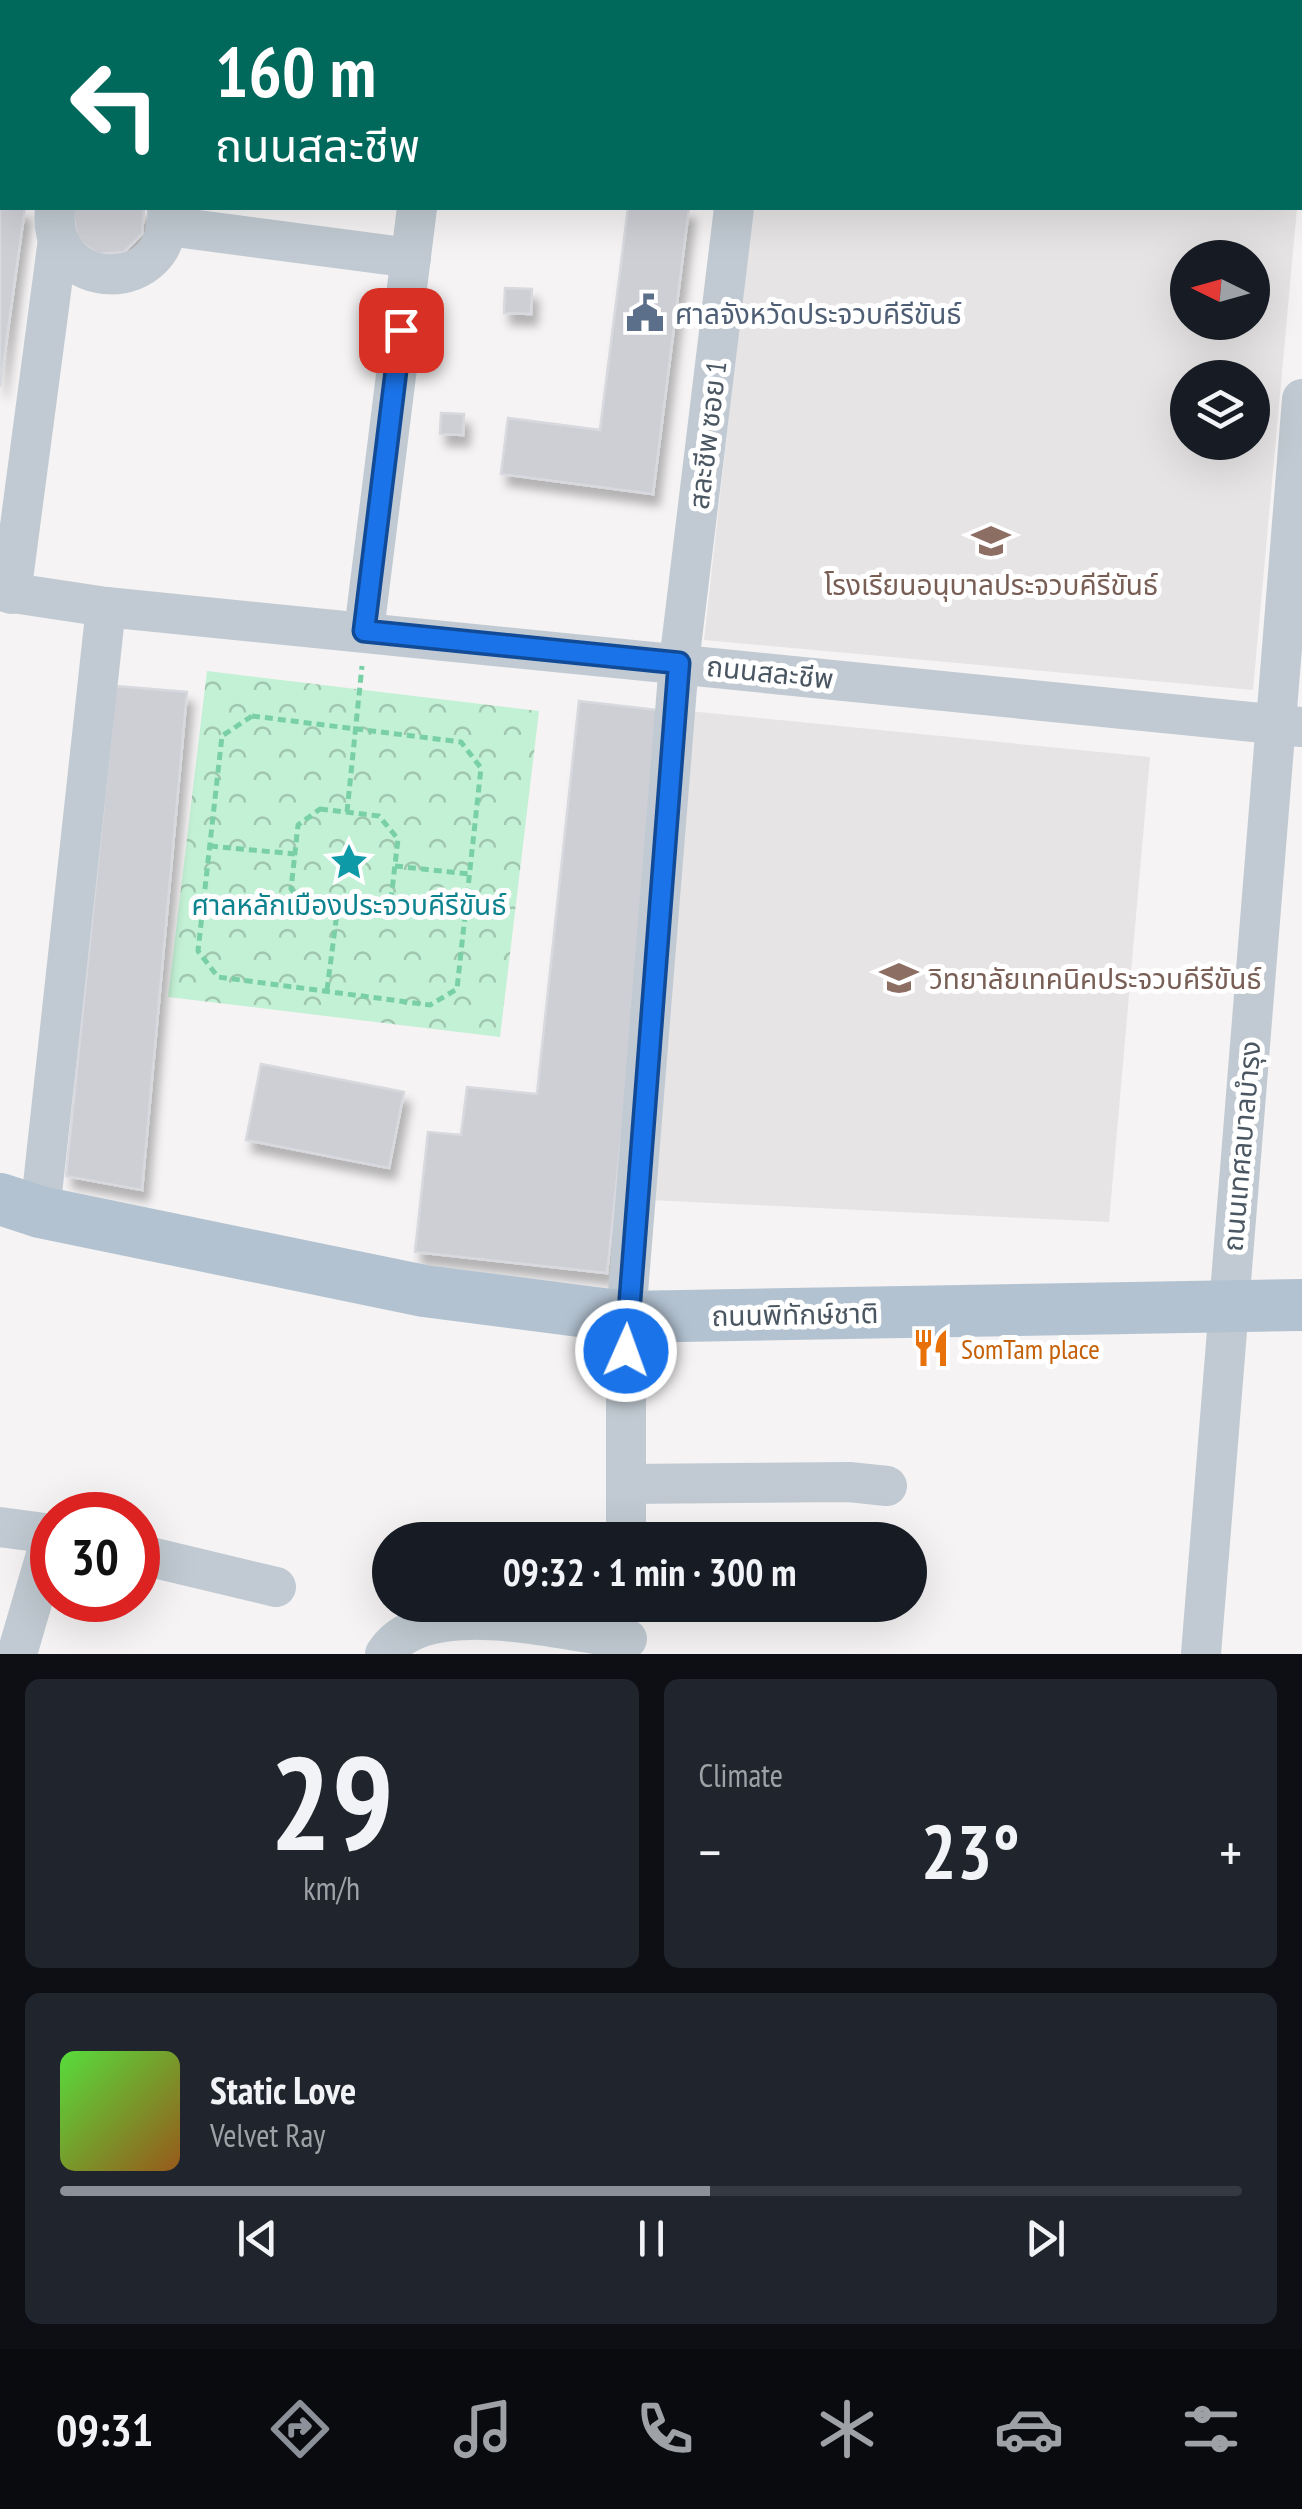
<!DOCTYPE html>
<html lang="en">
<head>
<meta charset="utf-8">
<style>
  body { margin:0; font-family:"PT Sans Narrow","Noto Sans Thai",sans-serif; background:#20242c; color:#f1f3f6; height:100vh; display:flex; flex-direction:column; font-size:38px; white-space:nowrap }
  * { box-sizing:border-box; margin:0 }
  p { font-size:32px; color:#9ea1a6 }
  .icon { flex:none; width:55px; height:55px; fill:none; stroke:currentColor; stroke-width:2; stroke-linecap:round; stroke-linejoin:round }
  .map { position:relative; height:1654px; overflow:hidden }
  .drawer { display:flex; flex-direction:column; gap:25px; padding:25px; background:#0d0f14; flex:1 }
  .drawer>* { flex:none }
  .banner { position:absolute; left:0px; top:0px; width:1302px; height:210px; box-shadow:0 10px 40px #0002; background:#00695c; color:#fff; overflow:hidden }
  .needle { width:65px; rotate:275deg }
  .fabs { position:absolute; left:1170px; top:240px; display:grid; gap:20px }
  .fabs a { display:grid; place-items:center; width:100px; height:100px; border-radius:50%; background:#171b24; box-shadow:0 10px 40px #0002; font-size:50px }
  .speed { position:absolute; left:30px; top:1492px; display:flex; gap:20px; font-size:50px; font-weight:700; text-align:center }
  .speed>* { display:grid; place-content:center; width:130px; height:130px; border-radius:50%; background:#171b24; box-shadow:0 10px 40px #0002; line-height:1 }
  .speed .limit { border:15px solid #d22; background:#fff; color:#111 }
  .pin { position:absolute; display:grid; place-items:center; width:85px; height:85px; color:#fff; margin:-42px; border-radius:20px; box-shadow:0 5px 15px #0006 }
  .me { position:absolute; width:110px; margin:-55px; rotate:2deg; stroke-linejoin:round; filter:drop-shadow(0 0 8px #0008) }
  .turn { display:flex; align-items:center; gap:35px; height:210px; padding:0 50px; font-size:45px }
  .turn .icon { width:130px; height:130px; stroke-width:2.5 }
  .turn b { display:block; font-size:70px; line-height:85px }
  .big { font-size:75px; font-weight:800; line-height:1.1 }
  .drawer .tile { flex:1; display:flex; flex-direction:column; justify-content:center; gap:15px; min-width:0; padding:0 35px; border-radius:15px; background:#20242c }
  .drawer .dial { align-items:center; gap:0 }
  .dial b { font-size:130px; line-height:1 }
  .song { display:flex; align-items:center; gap:30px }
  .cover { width:120px; height:120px; border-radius:15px; background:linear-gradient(135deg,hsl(110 70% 55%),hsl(30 70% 35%)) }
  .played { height:10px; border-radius:5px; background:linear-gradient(90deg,#8c9099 55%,#363941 55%) }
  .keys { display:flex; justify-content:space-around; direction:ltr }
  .heat { display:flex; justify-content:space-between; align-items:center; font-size:55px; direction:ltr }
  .drawer .tiles { flex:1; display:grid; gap:25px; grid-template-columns:1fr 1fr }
  .tile:last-child { grid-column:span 2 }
  .trip { position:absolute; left:372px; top:1522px; width:555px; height:100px; border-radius:50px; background:#171b24; box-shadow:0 10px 40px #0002; font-weight:800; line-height:100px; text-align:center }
  .dock { display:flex; height:160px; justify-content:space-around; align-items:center; background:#090b0e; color:#9ea1a6 }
  .dock .icon { width:70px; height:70px }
  .dock .active { color:#8c9099 }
  .dock b { font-size:45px; color:#f1f3f6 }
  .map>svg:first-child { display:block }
  .education { fill:#e6e4e5; fill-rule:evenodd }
  .park { fill:url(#park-crowns) }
  .building { fill:#cdcfd5; stroke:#d7d9de; stroke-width:2.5; filter:url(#shadow) }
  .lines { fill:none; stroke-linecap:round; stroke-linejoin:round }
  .path { stroke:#7ad0a6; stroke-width:5; stroke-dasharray:8 5; stroke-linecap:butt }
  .minor { stroke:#c1cad2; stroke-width:40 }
  .major { stroke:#b3c2d1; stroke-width:52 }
  .route-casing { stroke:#114b97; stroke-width:25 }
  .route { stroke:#1a73e8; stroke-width:18 }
  .labels { text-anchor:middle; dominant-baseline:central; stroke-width:10; stroke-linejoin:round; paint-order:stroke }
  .service-label { font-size:28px; fill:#4e5e75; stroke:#fff; text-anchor:start }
  .street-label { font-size:28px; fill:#4a5661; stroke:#fff }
  .education-label { font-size:28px; fill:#785e54; stroke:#fff }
  .culture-label { font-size:28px; fill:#0d838f; stroke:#fff }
  .food-label { font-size:28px; fill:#c56008; stroke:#fff; text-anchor:start }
</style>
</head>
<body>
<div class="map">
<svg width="1302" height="1654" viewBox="0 0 1302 1654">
  <defs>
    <pattern id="park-crowns" width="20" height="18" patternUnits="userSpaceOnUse" patternTransform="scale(2.5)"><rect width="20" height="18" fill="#c3f1d5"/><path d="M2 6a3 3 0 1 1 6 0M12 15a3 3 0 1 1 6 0" fill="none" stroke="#a0c6b0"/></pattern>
    <filter id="shadow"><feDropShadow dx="6" dy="11" stdDeviation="5" flood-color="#0004"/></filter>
  </defs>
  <rect width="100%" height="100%" fill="#f5f3f3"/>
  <g class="education">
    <path d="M 752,208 L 1297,208 L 1253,690 L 704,640 ZM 1188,258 L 1252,258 L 1252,322 L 1188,322 ZM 1188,378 L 1252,378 L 1252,442 L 1188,442 Z"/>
    <path d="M 689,711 L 1150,757 L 1109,1222 L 650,1200 Z"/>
  </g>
  <path class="park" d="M 207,671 L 539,711 L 500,1037 L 168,997 Z"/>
  <g class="building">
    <path d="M 0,67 L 2,208 L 25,208 L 0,387 Z"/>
    <path d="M 72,208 L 144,208 L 142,234 L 124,252 L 98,254 L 78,240 Z"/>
    <path d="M 628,208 L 689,208 L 653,494 L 501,474 L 508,418 L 600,430 Z"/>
    <path d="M 505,288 L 532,289 L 531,314 L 504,313 Z"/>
    <path d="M 441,413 L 464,414 L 463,435 L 440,434 Z"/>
    <path d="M 116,686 L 187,692 L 142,1190 L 66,1176 Z"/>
    <path d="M 579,701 L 667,711 L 607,1273 L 415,1252 L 428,1132 L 461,1135 L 467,1087 L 537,1094 Z"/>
    <path d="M 261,1064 L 404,1092 L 389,1168 L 246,1140 Z"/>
  </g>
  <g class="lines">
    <g class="path">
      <path d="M 252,716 L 461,742 L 481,768 L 457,989 L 430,1005 L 218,977 L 198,951 L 222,736 Z"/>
      <path d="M 320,809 L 379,816 L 398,839 L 391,899 L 368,916 L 308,909 L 291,889 L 298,825 Z"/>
      <path d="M 347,812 L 362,666"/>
      <path d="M 210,846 L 295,854"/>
      <path d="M 395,866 L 469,874"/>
      <path d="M 327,990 L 337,913"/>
    </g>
    <g class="minor">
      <path d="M 500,0 L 536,2"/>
      <path d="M 99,2 L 99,0"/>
      <path d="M 450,2 L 450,0"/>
      <path d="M 757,2 L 758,0"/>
      <path d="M 1300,75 L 1302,75"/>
      <path d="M 55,208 C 45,295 175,298 167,208"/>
      <path d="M 168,226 L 411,258"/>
      <path d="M 0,591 L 106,607 L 1302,727"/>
      <path d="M 11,594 L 58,239"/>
      <path d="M 364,631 L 417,208"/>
      <path d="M 40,1212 L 106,607"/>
      <path d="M 626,1484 L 849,1482 L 887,1486"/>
      <path d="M 0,1527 L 52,1534"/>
      <path d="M 626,1540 L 626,1317 L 679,663 L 734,208"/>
      <path d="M 138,1554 L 276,1587"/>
      <path d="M 17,1654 L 52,1534"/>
      <path d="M 385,1654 C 423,1592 566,1632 627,1639"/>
      <path d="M 1201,1654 L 1302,399"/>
    </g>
    <path class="major" d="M 0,1199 L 40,1212 L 424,1291 L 626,1317 L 1302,1305"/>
  </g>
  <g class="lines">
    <g class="route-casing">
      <path id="route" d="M 401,330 L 364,631 L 679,663 L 626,1351"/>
    </g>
    <use href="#route" class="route"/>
  </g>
  <defs>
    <g id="civic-bare" transform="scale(3)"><path d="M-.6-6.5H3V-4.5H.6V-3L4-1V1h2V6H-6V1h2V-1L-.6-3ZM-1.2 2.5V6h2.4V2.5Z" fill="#5c6f8a" stroke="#fff" stroke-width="2.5" paint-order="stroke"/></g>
    <g id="school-bare" transform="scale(3)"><path d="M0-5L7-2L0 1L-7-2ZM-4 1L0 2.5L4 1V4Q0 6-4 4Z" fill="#8d6e63" stroke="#fff" stroke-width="2.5" paint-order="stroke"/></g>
    <g id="sight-bare" transform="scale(3)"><path d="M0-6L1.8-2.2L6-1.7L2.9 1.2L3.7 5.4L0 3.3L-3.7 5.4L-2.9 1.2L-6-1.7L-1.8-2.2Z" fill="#0f9aa8" stroke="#fff" stroke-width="2.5" paint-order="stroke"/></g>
    <g id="university-bare" transform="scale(3)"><path d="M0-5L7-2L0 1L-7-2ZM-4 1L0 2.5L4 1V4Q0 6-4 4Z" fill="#8d6e63" stroke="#fff" stroke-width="2.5" paint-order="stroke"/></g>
    <g id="restaurant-bare" transform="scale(3)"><path d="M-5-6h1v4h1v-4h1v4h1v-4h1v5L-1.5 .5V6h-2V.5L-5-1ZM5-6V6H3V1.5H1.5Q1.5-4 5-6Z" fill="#e8710a" stroke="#fff" stroke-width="2.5" paint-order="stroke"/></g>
  </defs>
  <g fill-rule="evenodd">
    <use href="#civic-bare" x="645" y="313"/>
    <use href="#school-bare" x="991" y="541"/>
    <use href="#sight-bare" x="349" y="862"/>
    <use href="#university-bare" x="899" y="978"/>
    <use href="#restaurant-bare" x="931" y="1348"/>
  </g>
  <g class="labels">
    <g class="service-label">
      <text x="675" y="313">ศาลจังหวัดประจวบคีรีขันธ์</text>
    </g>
    <g class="street-label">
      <text transform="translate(707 435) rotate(-83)">สละชีพ ซอย 1</text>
      <text transform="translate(770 672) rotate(6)">ถนนสละชีพ</text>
      <text transform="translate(1241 1146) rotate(-85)">ถนนเทศลบาลบำรุง</text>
      <text transform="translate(795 1314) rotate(-1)">ถนนพิทักษ์ชาติ</text>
    </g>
    <g class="education-label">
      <text x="991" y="584">โรงเรียนอนุบาลประจวบคีรีขันธ์</text>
      <text x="929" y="978" text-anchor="start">วิทยาลัยเทคนิคประจวบคีรีขันธ์</text>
    </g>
    <g class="culture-label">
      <text x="349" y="904">ศาลหลักเมืองประจวบคีรีขันธ์</text>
    </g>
    <g class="food-label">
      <text x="961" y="1348">SomTam place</text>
    </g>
  </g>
</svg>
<div class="fabs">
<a><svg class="needle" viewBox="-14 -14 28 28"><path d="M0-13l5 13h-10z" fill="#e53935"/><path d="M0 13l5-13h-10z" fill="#9ea1a6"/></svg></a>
<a><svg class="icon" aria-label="layers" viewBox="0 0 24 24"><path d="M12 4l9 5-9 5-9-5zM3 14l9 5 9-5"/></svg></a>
</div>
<div class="speed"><div class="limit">30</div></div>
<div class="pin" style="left:401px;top:330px;background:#d93025"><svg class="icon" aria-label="arrive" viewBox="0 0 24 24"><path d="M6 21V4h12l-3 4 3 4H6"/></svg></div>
<svg class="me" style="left:626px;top:1351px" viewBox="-20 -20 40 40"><circle r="17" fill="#1a73e8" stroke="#fff" stroke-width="3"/><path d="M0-11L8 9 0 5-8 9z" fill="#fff"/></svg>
<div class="trip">09:32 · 1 min · 300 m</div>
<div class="banner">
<div class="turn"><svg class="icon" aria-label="left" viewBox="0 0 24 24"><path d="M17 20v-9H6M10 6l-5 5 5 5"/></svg><div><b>160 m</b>ถนนสละชีพ</div></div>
</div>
</div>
<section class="drawer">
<div class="tiles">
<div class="tile dial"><b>29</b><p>km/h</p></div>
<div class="tile"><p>Climate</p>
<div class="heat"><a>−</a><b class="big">23°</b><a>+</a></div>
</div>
<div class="tile">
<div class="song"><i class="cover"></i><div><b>Static Love</b><p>Velvet Ray</p></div></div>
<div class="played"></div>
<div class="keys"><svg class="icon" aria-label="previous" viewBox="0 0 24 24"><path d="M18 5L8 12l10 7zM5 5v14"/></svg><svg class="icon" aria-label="pause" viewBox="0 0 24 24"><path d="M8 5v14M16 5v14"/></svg><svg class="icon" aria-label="next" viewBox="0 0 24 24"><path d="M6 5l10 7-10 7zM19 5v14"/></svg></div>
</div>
</div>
</section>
<nav class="dock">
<b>09:31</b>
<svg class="icon active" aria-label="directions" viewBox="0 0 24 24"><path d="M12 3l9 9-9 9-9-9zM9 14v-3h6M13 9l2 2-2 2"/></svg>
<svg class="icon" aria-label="music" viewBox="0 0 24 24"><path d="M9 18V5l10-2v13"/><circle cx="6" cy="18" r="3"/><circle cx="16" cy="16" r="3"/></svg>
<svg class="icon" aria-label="phone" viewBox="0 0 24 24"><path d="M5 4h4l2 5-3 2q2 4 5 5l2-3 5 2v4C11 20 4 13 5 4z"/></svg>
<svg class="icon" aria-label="climate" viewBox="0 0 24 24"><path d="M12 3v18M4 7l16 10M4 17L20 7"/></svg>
<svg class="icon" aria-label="car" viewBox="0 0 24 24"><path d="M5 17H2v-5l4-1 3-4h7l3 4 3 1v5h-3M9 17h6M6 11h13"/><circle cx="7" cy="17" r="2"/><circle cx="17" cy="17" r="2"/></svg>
<svg class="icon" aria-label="filters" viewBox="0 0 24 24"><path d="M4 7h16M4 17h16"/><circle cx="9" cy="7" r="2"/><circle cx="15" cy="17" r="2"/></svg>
</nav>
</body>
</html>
